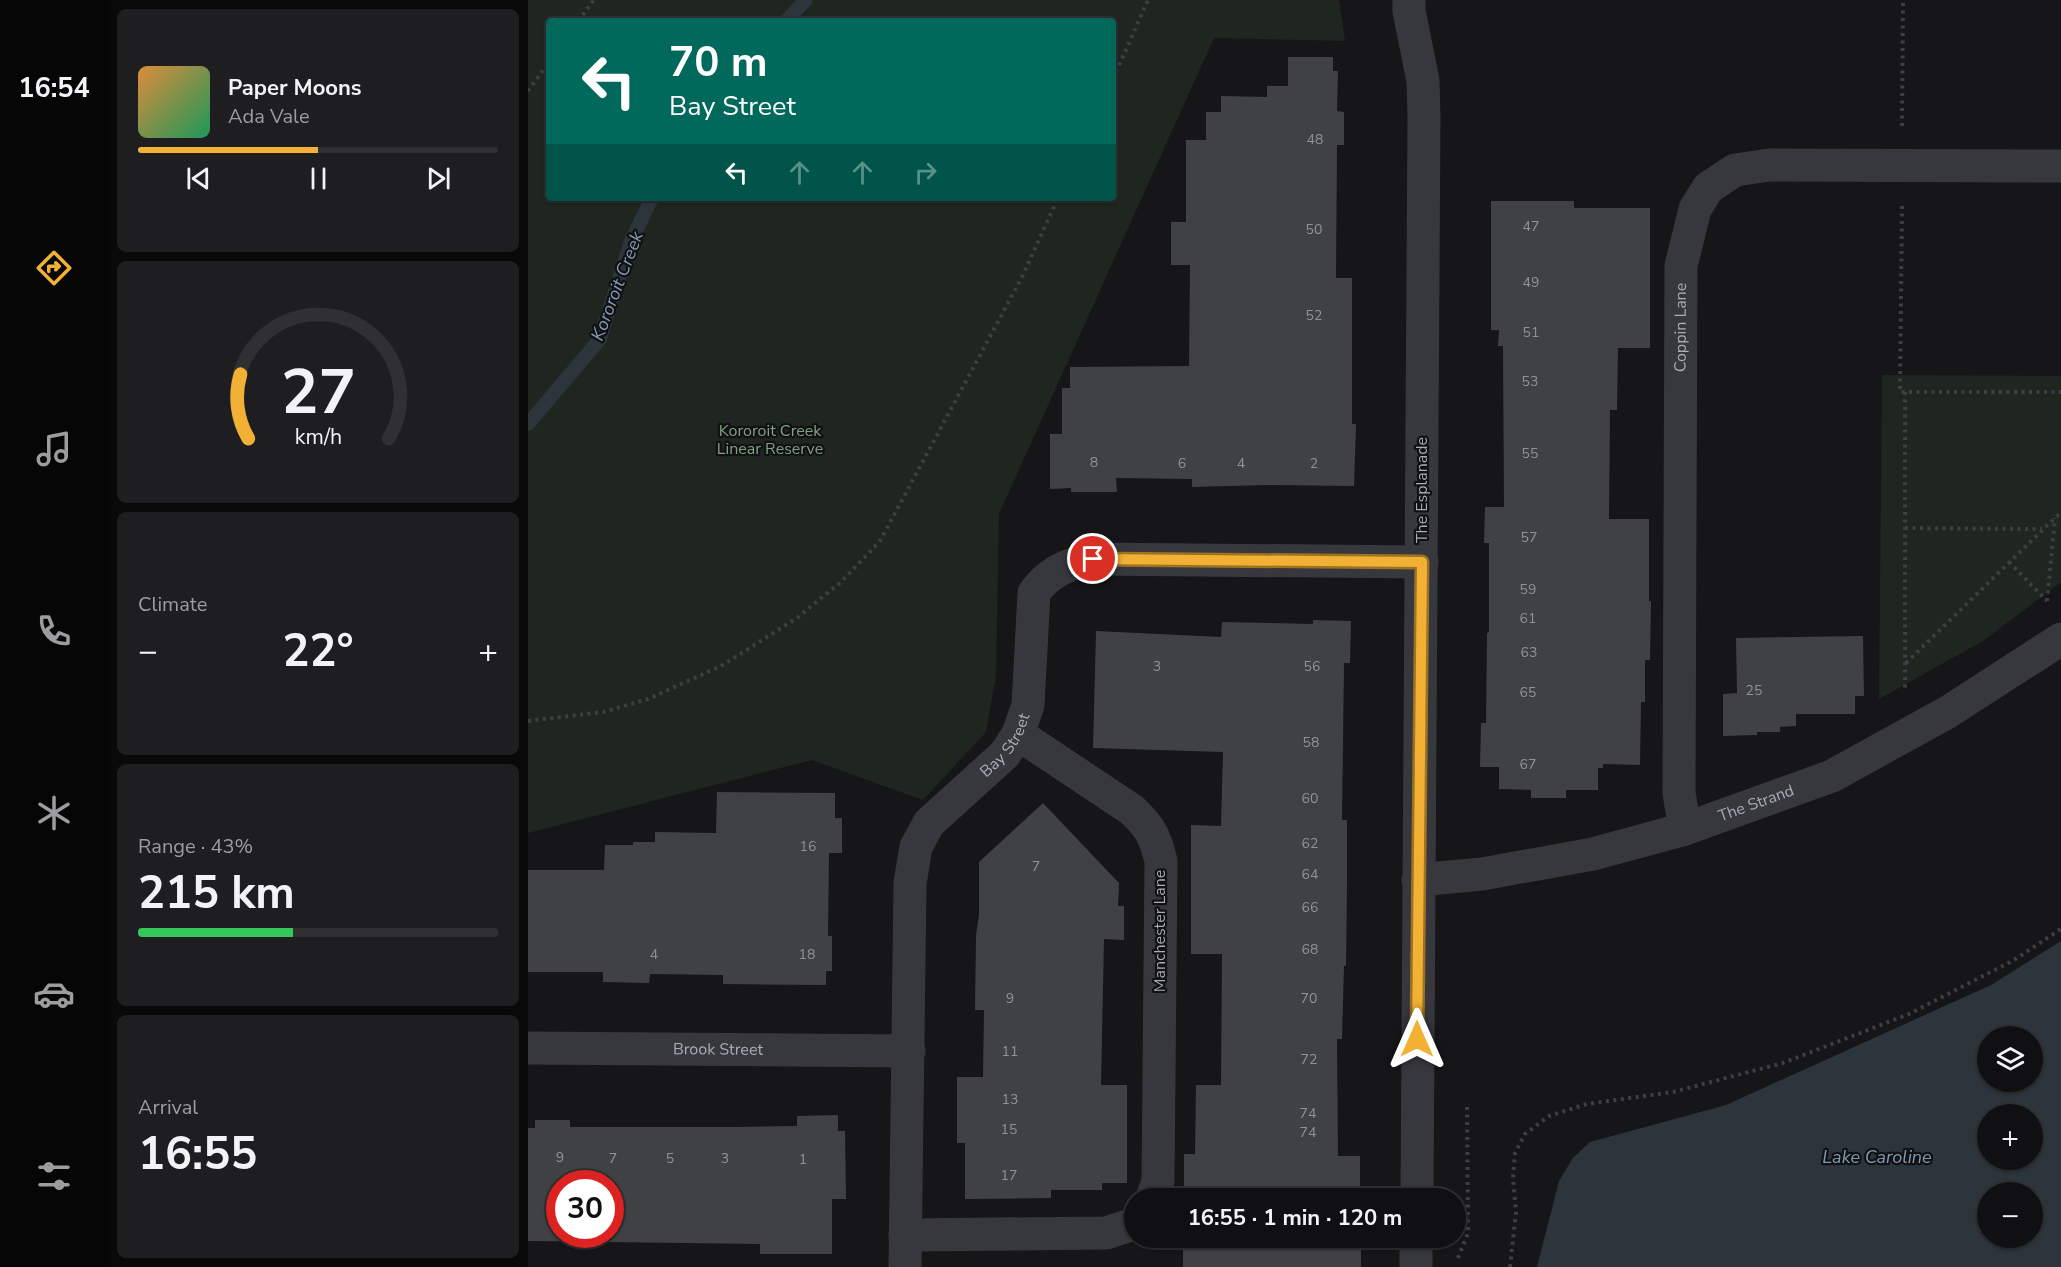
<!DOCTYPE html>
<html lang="en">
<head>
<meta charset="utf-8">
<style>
  body { margin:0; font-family:"Nunito Sans",sans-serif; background:#1e1e20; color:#f1f3f6; height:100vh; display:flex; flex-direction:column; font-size:22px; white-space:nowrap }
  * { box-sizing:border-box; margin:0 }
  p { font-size:20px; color:#9c9d9f }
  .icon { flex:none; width:33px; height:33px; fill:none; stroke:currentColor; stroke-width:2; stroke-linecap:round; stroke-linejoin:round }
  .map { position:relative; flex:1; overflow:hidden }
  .panel { display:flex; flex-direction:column; gap:9px; padding:9px; background:#09090a; width:420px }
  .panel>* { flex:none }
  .guide { position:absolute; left:18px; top:18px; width:570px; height:183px; border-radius:6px; box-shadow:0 2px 4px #0004,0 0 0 2px #303032; background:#00695c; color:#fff; overflow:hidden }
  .tools { position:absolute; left:1449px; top:1026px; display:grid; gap:12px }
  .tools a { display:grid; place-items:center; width:66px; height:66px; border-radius:50%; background:#101012; box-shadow:0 2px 4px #0004,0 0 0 2px #303032; font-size:30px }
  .speed { position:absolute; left:18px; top:1170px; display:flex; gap:12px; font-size:30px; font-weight:700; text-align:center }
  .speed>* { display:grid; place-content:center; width:78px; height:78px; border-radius:50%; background:#101012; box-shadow:0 2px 4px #0004,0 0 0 2px #303032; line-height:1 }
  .speed .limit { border:9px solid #d22; background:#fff; color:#111 }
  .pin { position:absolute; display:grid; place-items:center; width:51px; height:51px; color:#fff; margin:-26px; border:3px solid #fff; border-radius:50%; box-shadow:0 2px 6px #0007 }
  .me { position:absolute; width:66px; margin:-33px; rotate:0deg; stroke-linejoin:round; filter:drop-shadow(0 0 4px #0008) }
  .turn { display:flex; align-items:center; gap:21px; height:126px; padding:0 24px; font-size:27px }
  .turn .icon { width:78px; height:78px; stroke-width:2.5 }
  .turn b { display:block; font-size:42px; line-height:51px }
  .lanes { display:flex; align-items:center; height:57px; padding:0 24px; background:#0003; justify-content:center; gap:30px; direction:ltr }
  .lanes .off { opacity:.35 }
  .big { font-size:45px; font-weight:700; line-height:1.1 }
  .panel .tile { flex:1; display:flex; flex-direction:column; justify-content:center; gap:9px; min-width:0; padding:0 21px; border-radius:9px; background:#1e1e20 }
  .panel .dial { align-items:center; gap:0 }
  .dial svg { height:156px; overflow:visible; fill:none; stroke:#303032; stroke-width:7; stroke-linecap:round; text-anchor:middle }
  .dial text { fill:#f1f3f6; stroke:none }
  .song { display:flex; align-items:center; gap:18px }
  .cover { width:72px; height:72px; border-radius:9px; background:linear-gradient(135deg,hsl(30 70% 55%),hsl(150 70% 35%)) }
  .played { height:6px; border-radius:3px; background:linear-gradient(90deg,#f2b134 50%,#303032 50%) }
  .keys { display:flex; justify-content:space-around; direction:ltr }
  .heat { display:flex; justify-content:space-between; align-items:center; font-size:33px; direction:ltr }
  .charge { height:9px; border-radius:4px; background:linear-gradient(90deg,#34c759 43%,#303032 0) }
  .trip { position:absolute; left:596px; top:1188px; width:342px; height:60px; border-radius:30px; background:#101012; box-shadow:0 2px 4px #0004,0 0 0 2px #303032; font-weight:700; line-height:60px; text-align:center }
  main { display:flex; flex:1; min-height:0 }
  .menu { display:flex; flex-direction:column; width:108px; justify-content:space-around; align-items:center; background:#060607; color:#9c9d9f }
  .menu .icon { width:42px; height:42px }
  .menu .selected { color:#f2b134 }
  .menu b { font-size:27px; color:#f1f3f6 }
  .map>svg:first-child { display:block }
  .green { fill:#1e261f; fill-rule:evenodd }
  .water { fill:#2c353c; fill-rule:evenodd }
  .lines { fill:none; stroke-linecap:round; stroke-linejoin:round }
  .stream { stroke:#2c353c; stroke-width:14 }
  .building { fill:#404145; fill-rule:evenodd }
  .path { stroke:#3d3f44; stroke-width:4; stroke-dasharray:3 4.5; stroke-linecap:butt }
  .minor { stroke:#37383d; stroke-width:33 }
  .route-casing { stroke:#9d7322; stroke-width:15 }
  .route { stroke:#f2b134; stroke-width:10 }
  .labels { text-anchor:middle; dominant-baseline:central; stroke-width:4.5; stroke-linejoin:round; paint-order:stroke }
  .number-label { font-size:14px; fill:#8e929b }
  .street-label { font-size:16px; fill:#a8adb8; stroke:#111113 }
  .park-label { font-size:16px; fill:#7fa381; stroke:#111113 }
  .water-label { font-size:18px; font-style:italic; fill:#7f9bb3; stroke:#111113 }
</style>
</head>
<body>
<main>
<nav class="menu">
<b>16:54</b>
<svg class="icon selected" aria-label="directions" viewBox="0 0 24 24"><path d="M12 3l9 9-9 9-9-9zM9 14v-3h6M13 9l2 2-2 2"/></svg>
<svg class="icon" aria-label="music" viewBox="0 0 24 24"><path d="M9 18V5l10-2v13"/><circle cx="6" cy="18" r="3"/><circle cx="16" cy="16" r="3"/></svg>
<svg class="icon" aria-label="phone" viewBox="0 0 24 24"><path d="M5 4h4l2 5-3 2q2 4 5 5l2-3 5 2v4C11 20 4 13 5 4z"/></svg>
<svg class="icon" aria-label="climate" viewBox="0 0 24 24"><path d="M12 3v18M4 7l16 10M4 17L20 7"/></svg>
<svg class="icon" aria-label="car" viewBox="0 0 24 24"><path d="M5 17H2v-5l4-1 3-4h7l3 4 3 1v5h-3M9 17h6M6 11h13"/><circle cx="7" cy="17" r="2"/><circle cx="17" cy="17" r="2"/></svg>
<svg class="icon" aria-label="filters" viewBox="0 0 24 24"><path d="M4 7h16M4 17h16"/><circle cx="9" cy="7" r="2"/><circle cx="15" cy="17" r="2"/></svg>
</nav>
<section class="panel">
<div class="tile">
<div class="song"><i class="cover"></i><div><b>Paper Moons</b><p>Ada Vale</p></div></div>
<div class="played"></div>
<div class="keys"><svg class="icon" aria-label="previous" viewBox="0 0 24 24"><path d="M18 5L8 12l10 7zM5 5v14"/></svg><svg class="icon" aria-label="pause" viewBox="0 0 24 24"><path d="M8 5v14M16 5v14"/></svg><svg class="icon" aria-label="next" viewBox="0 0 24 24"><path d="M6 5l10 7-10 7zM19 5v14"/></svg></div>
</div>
<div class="tile dial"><svg viewBox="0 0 100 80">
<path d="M14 69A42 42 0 1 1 86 69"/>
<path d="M14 69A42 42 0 0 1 10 36" stroke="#f2b134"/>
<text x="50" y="56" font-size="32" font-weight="700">27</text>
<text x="50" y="72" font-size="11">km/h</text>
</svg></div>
<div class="tile"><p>Climate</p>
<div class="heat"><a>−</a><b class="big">22°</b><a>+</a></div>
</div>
<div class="tile"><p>Range · 43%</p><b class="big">215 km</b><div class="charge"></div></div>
<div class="tile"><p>Arrival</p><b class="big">16:55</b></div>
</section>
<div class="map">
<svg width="1533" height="1267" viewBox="0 0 1533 1267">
  <rect width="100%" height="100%" fill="#161618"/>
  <g class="green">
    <path d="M 0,0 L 811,0 L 817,41 L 686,38 L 471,514 L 468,675 L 458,732 L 395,800 L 284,760 L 0,833 ZM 21,21 L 585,21 L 585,198 L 21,198 Z"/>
    <path d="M 1354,375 L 1533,376 L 1533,582 L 1455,641 L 1351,699 Z"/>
  </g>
  <path class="water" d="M 1533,941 L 1533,1267 L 1009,1267 L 1031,1181 L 1045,1158 L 1062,1142 L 1198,1105 L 1463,985 ZM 1460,1036 L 1504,1036 L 1504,1082 L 1460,1082 ZM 1460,1114 L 1504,1114 L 1504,1160 L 1460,1160 ZM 1460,1192 L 1504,1192 L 1504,1238 L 1460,1238 Z"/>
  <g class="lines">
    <g class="stream">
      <path d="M 258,21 L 278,0"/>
      <path d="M 0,424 L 72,339 L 103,241 L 124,198"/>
    </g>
  </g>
  <g class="building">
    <path d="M 760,57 L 805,57 L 805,71 L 810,71 L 809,111 L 816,112 L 816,145 L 809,145 L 808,278 L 824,278 L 824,424 L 828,424 L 826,486 L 739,485 L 664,487 L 664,479 L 588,478 L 589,492 L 543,492 L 543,488 L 522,489 L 522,434 L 534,434 L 534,388 L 542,388 L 542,367 L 661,366 L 662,265 L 643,265 L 643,222 L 658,222 L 658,140 L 678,140 L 678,112 L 693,112 L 693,96 L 739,97 L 739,86 L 760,86 Z"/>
    <path d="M 963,201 L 1046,201 L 1046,208 L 1122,208 L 1122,348 L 1090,348 L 1089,410 L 1082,410 L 1081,519 L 1121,519 L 1121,601 L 1123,601 L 1122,660 L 1117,660 L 1117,702 L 1113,702 L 1112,765 L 1075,764 L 1075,768 L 1070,768 L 1070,790 L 1038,790 L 1038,798 L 1003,798 L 1003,790 L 971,789 L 971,767 L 952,767 L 953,723 L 958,723 L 959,633 L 961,632 L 961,543 L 956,543 L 957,507 L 976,507 L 975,346 L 970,346 L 971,330 L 963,330 Z"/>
    <path d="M 785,620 L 823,621 L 822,663 L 816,663 L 814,820 L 819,820 L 819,885 L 818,966 L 816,966 L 814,1039 L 809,1039 L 810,1156 L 832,1156 L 832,1198 L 656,1198 L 656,1154 L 667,1154 L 668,1085 L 693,1085 L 694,954 L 663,954 L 663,825 L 693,826 L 695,752 L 565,748 L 568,631 L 693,637 L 694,622 L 785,624 Z"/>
    <path d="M 1335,636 L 1336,696 L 1327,696 L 1327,714 L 1268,714 L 1268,726 L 1252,727 L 1252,732 L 1229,732 L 1229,735 L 1195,736 L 1195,694 L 1209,693 L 1208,638 Z"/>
    <path d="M 189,792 L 307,793 L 307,818 L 314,818 L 314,853 L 301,853 L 300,936 L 304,936 L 304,971 L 298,971 L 298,985 L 195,984 L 195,975 L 122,974 L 121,983 L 75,982 L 75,972 L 0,972 L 0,870 L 76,870 L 77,845 L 105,845 L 105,842 L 127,842 L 127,832 L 188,833 Z"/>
    <path d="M 515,803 L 591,883 L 590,906 L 596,906 L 596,940 L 576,939 L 573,1085 L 599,1085 L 599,1183 L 574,1183 L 574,1190 L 523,1190 L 523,1198 L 437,1199 L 437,1143 L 429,1143 L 429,1077 L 455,1077 L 456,1010 L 447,1010 L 448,935 L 451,915 L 451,862 Z"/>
    <path d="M 310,1115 L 310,1131 L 317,1131 L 318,1199 L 304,1199 L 304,1254 L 232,1254 L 232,1244 L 0,1241 L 0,1128 L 7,1128 L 7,1120 L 42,1120 L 42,1127 L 206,1127 L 269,1126 L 269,1116 ZM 32,1184 L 82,1184 L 82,1234 L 32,1234 Z"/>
    <rect x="655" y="1238" width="178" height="29"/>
  </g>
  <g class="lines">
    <g class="path">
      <path d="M 50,21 L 66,0"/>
      <path d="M 585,79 L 620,0"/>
      <path d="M 0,91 L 21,62"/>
      <path d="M 1374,126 L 1375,0"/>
      <path d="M 1374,206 L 1372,392 L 1533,392"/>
      <path d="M 1377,392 L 1377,692"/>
      <path d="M 1377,528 L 1514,529"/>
      <path d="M 1481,562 L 1519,601"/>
      <path d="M 1519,601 L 1527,518"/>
      <path d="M 1378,663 L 1533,512"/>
      <path d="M 0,721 L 75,712 L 120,699 L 193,666 L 269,618 L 314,581 L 352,541 L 494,277 L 530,198"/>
      <path d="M 930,1258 L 940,1233 L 939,1103"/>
      <path d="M 982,1267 L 988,1212 L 985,1178 L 987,1153 L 997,1134 L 1021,1116 L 1059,1104 L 1145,1092 L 1255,1063 L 1381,1014 L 1486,960 L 1533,929"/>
    </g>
    <g class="minor">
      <path d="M 881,0 L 881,11 L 895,81 L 896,117 L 889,1198"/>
      <path d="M 490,734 L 604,810 C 622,827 627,836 633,861 L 630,1181 L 624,1198"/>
      <path id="s1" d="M 1157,829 L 1151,793 L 1153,266 L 1167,209 L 1180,188 L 1207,170 L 1241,165 L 1533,166"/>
      <path id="s2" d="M 890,880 L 954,874 L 1065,854 L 1157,829 L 1304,776 L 1420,712 L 1533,639"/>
      <path id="s3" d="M 0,1048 L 381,1051"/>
      <path d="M 377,1235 L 578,1233 L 606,1224"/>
      <path id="s4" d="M 377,1267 L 382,883 L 388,847 L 401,823 L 477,754 L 490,734 L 500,705 L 506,593 C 520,572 541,563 565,559 L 894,562"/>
      <path d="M 888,1267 L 888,1238"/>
    </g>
  </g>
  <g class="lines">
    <g class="route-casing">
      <path id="route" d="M 565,559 L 894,562 L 889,1039"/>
    </g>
    <use href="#route" class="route"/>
  </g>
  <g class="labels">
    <g class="number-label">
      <text x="787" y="139">48</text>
      <text x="1003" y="226">47</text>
      <text x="786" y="229">50</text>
      <text x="1003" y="282">49</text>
      <text x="786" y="315">52</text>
      <text x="1003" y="332">51</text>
      <text x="1002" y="381">53</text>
      <text x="1002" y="453">55</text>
      <text x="566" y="462">8</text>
      <text x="654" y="463">6</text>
      <text x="713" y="463">4</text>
      <text x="786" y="463">2</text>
      <text x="1001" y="537">57</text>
      <text x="1000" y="589">59</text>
      <text x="1000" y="618">61</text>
      <text x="1001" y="652">63</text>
      <text x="629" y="666">3</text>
      <text x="784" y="666">56</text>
      <text x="1226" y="690">25</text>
      <text x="1000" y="692">65</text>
      <text x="783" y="742">58</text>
      <text x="1000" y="764">67</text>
      <text x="782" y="798">60</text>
      <text x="782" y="843">62</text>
      <text x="280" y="846">16</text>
      <text x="508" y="866">7</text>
      <text x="782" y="874">64</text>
      <text x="782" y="907">66</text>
      <text x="782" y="949">68</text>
      <text x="126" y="954">4</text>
      <text x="279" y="954">18</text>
      <text x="482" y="998">9</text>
      <text x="781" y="998">70</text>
      <text x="482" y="1051">11</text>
      <text x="781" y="1059">72</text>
      <text x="482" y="1099">13</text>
      <text x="780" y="1113">74</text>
      <text x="481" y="1129">15</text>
      <text x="780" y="1132">74</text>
      <text x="32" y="1157">9</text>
      <text x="85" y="1158">7</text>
      <text x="142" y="1158">5</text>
      <text x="197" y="1158">3</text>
      <text x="275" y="1159">1</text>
      <text x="481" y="1175">17</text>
    </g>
    <g class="street-label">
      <text stroke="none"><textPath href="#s1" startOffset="502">Coppin Lane</textPath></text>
      <text transform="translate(894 490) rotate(-90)">The Esplanade</text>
      <text stroke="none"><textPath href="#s4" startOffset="558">Bay Street</textPath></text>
      <text stroke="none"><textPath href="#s2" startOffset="348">The Strand</textPath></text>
      <text transform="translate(632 931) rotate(-90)">Manchester Lane</text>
      <text stroke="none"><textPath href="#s3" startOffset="190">Brook Street</textPath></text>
    </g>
    <g class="park-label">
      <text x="242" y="431">Kororoit Creek<tspan x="242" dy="18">Linear Reserve</tspan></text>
    </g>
    <g class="water-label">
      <text transform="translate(89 286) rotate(-69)">Kororoit Creek</text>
      <text x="1349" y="1157">Lake Caroline</text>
    </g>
  </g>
</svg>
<div class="tools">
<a><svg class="icon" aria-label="layers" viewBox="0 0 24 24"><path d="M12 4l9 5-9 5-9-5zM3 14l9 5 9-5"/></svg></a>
<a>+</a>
<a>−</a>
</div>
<div class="speed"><div class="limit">30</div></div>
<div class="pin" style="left:565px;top:559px;background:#d93025"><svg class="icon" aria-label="arrive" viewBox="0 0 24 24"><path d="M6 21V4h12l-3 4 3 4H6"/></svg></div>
<svg class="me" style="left:889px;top:1039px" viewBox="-20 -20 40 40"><path d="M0-17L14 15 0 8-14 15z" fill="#f2b134" stroke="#fff" stroke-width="4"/></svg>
<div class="trip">16:55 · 1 min · 120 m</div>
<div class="guide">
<div class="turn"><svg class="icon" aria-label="left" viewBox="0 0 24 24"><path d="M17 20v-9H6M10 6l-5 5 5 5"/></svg><div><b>70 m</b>Bay Street</div></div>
<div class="lanes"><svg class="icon" aria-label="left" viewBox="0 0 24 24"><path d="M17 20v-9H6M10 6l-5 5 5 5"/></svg><svg class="icon off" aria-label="ahead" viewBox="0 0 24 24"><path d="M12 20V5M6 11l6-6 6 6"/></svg><svg class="icon off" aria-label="ahead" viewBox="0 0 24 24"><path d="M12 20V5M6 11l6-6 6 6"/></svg><svg class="icon off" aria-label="right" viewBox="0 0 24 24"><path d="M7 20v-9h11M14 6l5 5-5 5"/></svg></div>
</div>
</div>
</main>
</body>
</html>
